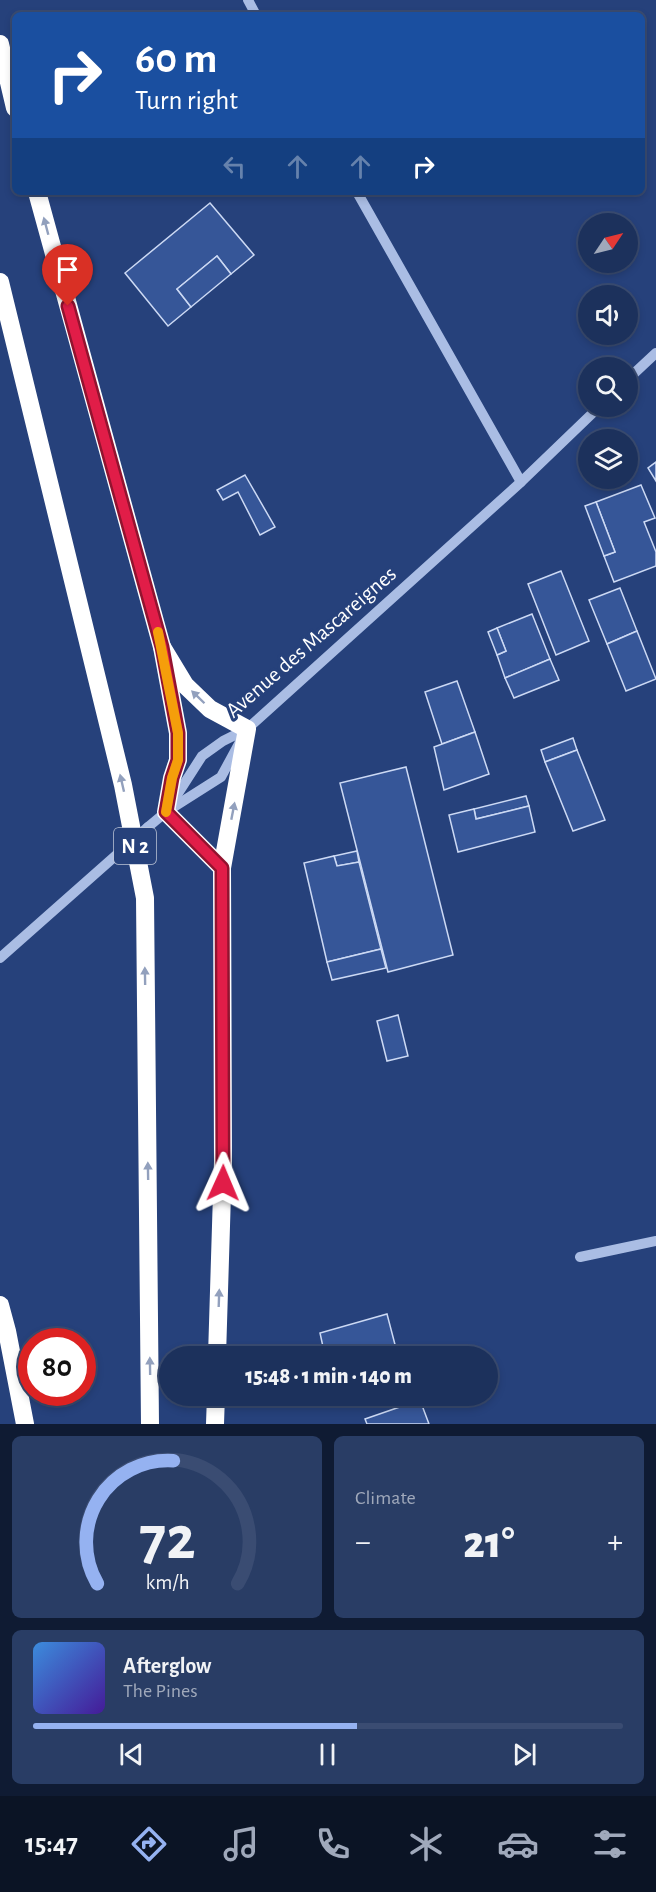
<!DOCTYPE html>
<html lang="en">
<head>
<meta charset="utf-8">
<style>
  body { margin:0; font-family:"Alegreya Sans",sans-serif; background:#293d65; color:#f1f3f6; height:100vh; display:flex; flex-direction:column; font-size:22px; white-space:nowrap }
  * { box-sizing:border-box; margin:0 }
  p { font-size:20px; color:#a0a9bb }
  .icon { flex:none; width:33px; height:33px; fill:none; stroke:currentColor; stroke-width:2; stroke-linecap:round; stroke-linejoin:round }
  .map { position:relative; height:1424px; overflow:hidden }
  .sheet { display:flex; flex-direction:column; gap:12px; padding:12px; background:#0f1b33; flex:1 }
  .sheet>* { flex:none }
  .banner { position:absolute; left:12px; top:12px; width:633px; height:183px; border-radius:9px; box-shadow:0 3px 9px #0003,0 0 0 2px #3a4c72; background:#1a4fa0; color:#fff; overflow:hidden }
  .needle { width:39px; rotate:55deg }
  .buttons { position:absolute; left:578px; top:213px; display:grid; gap:12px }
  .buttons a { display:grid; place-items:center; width:60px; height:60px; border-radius:50%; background:#1c315c; box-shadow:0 3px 9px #0003,0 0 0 2px #3a4c72; font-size:30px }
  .speed { position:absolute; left:18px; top:1328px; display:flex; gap:12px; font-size:30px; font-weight:700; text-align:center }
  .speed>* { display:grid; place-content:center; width:78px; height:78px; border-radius:50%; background:#1c315c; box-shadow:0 3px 9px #0003,0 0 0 2px #3a4c72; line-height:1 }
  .speed .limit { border:9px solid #d22; background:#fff; color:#111 }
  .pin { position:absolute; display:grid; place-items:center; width:51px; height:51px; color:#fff; margin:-62px -26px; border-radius:50% 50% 50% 0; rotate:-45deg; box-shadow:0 0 6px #0007 }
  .pin .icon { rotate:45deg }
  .me { position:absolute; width:66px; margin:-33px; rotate:1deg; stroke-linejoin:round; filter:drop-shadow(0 0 4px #0008) }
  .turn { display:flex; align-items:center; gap:21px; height:126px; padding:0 24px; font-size:27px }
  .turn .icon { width:78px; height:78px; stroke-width:2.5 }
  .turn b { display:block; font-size:42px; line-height:51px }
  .lanes { display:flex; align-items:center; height:57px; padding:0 24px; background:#0003; justify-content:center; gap:30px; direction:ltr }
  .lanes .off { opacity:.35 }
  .big { font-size:45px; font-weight:800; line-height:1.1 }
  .sheet .widget { flex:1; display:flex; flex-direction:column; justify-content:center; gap:9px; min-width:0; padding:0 21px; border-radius:9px; background:#293d65 }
  .sheet .dial { align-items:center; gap:0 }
  .dial svg { height:156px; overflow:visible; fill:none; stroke:#3a4c72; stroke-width:7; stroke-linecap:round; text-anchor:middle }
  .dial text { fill:#f1f3f6; stroke:none }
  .song { display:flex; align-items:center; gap:18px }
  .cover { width:72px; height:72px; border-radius:9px; background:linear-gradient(135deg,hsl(210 70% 55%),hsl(260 70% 35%)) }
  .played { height:6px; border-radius:3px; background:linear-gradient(90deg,#95b2f1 55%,#3a4c72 55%) }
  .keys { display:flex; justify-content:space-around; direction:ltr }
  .heat { display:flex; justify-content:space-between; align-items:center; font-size:33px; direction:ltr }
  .sheet .tiles { flex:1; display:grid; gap:12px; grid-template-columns:1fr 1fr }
  .widget:last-child { grid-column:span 2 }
  .trip { position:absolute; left:159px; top:1346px; width:339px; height:60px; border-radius:30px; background:#1c315c; box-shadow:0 3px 9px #0003,0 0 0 2px #3a4c72; font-weight:800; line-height:60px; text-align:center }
  .tab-bar { display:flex; height:96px; justify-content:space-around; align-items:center; background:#0b1425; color:#a0a9bb }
  .tab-bar .icon { width:42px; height:42px }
  .tab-bar .selected { color:#95b2f1 }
  .tab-bar b { font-size:27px; color:#f1f3f6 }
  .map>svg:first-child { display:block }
  .building { fill:#365698; stroke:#ccd9f4; stroke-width:1.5 }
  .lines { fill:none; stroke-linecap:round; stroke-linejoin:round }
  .minor { stroke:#aabde4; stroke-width:10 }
  .highway { stroke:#fff; stroke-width:18 }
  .minor-bridge { stroke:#aabde4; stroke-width:10 }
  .oneway { fill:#92a0bd }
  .route-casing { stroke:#92132f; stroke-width:15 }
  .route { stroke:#e11d48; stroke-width:10 }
  .slow { stroke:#f59e0b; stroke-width:10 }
  .labels { text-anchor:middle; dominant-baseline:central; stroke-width:6; stroke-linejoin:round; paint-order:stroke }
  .shield { fill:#26417b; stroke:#bec6d7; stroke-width:1.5 }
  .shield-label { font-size:21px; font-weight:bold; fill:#fff }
  .street-label { font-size:22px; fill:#fff; stroke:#26417b }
</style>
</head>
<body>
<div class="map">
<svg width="656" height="1424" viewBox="0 0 656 1424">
  <rect width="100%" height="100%" fill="#26417b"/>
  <g class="building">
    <path d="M 210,203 L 254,255 L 231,274 L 217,256 L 177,289 L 191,307 L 168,326 L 125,273 Z"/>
    <path d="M 217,256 L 231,274 L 191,307 L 177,289 Z"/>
    <path d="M 656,462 L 656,481 L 648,468 Z"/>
    <path d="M 245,475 L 275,527 L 260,535 L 238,492 L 223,500 L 217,490 Z"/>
    <path d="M 641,485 L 655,518 L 644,522 L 656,552 L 656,566 L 614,582 L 604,556 L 615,552 L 596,502 Z"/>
    <path d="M 596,502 L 615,552 L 604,556 L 585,506 Z"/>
    <path d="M 561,571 L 589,641 L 556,655 L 528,584 Z"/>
    <path d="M 620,588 L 637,631 L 607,644 L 589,600 Z"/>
    <path d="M 532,614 L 550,659 L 505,678 L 497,655 L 506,651 L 497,628 Z"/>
    <path d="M 497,628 L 506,651 L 497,655 L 488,632 Z"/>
    <path d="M 637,631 L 656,679 L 626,691 L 607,644 Z"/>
    <path d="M 550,659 L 559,680 L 514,698 L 505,678 Z"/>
    <path d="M 457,681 L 475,732 L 442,744 L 425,692 Z"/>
    <path d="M 475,732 L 489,774 L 444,790 L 434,747 Z"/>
    <path d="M 573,738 L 577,750 L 545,762 L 541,750 Z"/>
    <path d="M 577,750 L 605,820 L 573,831 L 545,762 Z"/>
    <path d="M 406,767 L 453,955 L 388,972 L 340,783 Z"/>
    <path d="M 526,796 L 529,806 L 476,819 L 474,809 Z"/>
    <path d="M 529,806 L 535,832 L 458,852 L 449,815 L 474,809 L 476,819 Z"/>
    <path d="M 357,851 L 359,862 L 337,866 L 334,856 Z"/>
    <path d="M 334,856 L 337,866 L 359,862 L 381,949 L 327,962 L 304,863 Z"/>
    <path d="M 381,949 L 386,968 L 332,980 L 327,962 Z"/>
    <path d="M 398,1015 L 408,1056 L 387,1061 L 377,1021 Z"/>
    <path d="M 387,1314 L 398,1356 L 325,1356 L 320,1333 Z"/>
    <path d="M 420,1400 L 429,1424 L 367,1424 L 365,1419 Z"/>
  </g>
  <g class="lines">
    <g class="minor">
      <path d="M 248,0 L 256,15"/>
      <path d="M 357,192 L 521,482"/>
      <path d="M 627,380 L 656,353"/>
      <path d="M 169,810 L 221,777 L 240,742"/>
      <path d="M 148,827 L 166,812 L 202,756 L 223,741 L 247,729 L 521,482 L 600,406"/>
      <path d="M 580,1257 L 656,1241"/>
    </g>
    <g class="highway">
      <path d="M 0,44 L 15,108"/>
      <path d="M 37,192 L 162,647 L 178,733 L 178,760 L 172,778 L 166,812 L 222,868"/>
      <path d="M 0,282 L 123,785 L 145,898 L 150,1424"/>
      <path d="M 162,647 L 185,685 L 210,709 L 247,729 L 222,868 L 223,1161 L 217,1356"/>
      <path d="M 0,1305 L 7,1331 L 25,1424"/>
      <path d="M 215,1424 L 216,1395"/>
    </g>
    <path class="minor-bridge" d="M 0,958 L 148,827"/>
  </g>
  <defs><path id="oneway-solid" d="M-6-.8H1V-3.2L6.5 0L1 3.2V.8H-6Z" transform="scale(1.5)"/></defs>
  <g class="oneway">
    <use href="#oneway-solid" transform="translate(46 226) rotate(-105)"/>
    <use href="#oneway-solid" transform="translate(198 697) rotate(-136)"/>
    <use href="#oneway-solid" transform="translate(122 783) rotate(-103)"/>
    <use href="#oneway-solid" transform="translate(233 811) rotate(-79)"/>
    <use href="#oneway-solid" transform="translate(145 976) rotate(-91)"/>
    <use href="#oneway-solid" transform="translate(148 1171) rotate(-91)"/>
    <use href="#oneway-solid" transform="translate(219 1298) rotate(-88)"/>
    <use href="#oneway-solid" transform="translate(150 1366) rotate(-91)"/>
  </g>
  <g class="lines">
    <g class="route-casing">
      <path id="route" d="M 68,306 L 162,647 L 178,733 L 178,760 L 172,778 L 166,812 L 222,868 L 223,1183"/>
    </g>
    <use href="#route" class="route"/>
    <path class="slow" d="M 158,632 L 178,733 L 178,760 L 172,778 L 166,812"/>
  </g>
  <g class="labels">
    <rect class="shield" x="114" y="828" width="42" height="36" rx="4.5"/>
    <g class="shield-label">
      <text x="135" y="846">N 2</text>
    </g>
    <g class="street-label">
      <text transform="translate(311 642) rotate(-41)">Avenue des Mascareignes</text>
    </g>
  </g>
</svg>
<div class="buttons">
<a><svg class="needle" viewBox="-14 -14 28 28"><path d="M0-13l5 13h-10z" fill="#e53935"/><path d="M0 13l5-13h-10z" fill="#a0a9bb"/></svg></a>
<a><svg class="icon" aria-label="sound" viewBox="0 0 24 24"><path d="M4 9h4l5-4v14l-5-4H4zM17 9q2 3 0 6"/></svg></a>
<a><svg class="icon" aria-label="search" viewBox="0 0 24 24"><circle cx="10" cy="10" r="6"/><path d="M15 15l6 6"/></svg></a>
<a><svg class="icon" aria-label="layers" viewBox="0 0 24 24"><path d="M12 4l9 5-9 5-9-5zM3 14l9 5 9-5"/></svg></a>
</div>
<div class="speed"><div class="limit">80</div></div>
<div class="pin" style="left:68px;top:306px;background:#d93025"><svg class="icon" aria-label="arrive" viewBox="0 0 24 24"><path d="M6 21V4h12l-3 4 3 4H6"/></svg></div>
<svg class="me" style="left:223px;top:1183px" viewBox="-20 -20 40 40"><path d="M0-17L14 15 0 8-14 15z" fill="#e11d48" stroke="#fff" stroke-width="4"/></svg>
<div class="trip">15:48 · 1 min · 140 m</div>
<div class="banner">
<div class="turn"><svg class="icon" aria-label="right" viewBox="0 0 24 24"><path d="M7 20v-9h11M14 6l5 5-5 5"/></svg><div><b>60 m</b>Turn right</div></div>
<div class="lanes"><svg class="icon off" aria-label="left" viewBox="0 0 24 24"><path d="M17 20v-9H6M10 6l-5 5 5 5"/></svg><svg class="icon off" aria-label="ahead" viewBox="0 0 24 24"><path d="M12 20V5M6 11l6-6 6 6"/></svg><svg class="icon off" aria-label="ahead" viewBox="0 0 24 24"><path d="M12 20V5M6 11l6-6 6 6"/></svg><svg class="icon" aria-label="right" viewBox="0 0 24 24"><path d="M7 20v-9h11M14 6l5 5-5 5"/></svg></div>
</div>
</div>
<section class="sheet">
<div class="tiles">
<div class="widget dial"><svg viewBox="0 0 100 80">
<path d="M14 69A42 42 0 1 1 86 69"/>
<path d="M14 69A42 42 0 0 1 53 6" stroke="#95b2f1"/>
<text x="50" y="56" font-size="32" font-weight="700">72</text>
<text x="50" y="72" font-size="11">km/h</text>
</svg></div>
<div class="widget"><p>Climate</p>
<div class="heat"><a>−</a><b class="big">21°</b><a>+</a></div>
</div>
<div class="widget">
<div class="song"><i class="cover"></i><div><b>Afterglow</b><p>The Pines</p></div></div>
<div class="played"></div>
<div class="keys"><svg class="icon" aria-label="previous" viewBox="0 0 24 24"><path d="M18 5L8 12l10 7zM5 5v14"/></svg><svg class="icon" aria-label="pause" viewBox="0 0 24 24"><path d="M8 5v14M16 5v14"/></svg><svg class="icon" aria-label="next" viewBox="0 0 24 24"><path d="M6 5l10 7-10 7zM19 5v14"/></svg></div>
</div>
</div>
</section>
<nav class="tab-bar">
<b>15:47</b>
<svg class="icon selected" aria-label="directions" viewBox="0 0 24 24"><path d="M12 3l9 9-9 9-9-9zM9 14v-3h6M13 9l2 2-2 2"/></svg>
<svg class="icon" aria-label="music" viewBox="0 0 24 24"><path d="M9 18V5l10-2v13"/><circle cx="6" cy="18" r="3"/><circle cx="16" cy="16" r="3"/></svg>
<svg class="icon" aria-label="phone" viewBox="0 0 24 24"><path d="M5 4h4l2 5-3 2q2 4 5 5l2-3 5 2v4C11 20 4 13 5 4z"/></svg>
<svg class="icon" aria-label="climate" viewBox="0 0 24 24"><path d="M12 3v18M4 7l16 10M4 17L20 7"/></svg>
<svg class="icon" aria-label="car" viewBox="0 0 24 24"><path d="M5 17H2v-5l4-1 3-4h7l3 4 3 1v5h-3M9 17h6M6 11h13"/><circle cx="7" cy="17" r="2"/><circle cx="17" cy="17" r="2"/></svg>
<svg class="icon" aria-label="filters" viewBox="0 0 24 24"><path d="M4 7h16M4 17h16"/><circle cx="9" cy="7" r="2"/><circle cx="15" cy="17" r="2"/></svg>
</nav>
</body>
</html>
